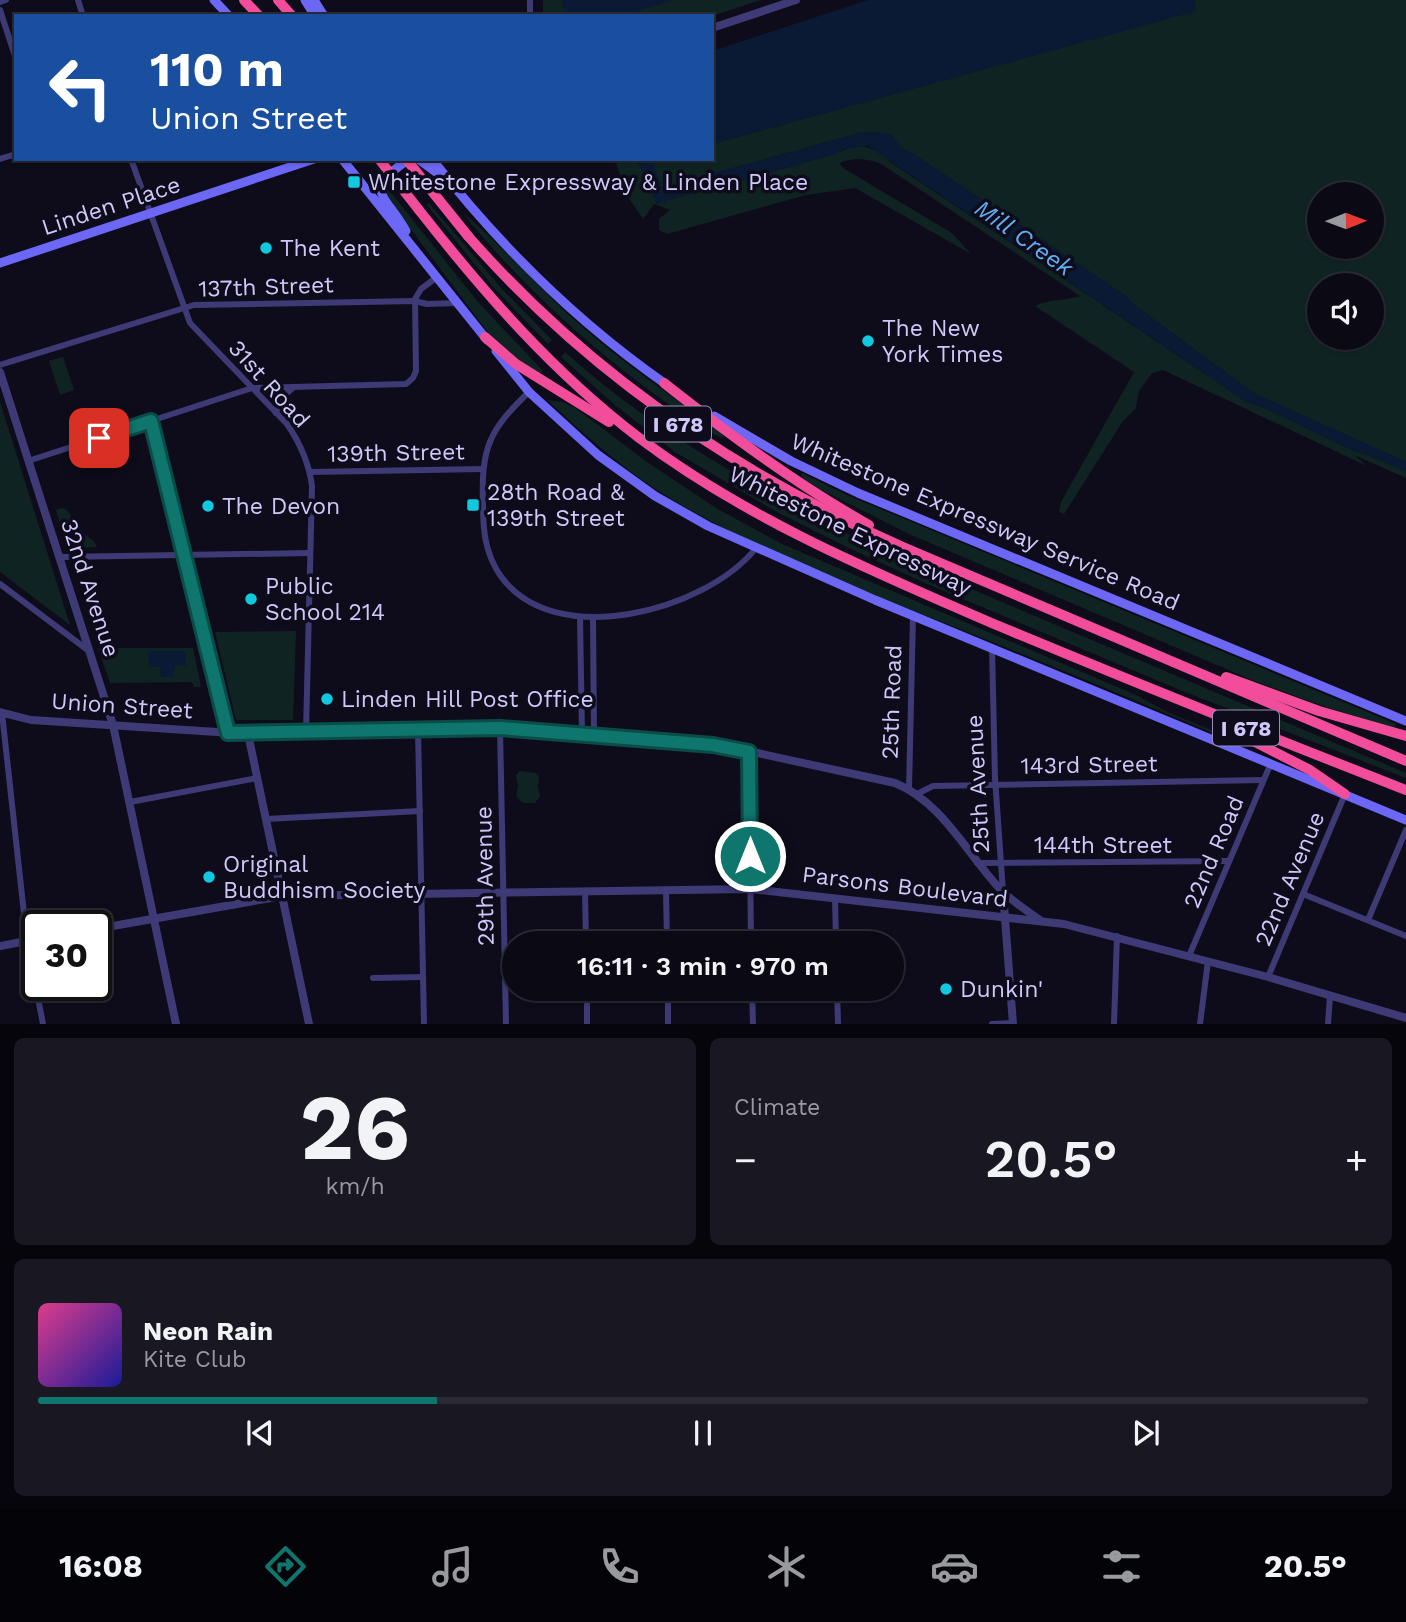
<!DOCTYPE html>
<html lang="en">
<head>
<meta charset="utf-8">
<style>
  body { margin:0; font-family:"Work Sans",sans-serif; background:#181722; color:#f1f3f6; height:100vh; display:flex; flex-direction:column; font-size:26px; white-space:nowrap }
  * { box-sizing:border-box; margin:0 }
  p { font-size:23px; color:#999aa0 }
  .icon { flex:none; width:38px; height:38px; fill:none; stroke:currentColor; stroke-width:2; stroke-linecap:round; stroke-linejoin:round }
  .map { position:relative; height:1024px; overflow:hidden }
  .sheet { display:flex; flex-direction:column; gap:14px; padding:14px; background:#06050b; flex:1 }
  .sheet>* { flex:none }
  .hud { position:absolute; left:14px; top:14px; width:700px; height:147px; border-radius:0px; box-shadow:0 2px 5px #0004,0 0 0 2px #2a2a34; background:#1a4fa0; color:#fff; overflow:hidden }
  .needle { width:46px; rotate:89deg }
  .controls { position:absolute; left:1307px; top:182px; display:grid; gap:14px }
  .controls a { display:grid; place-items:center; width:77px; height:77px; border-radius:50%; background:#0a0914; box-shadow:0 2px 5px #0004,0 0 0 2px #2a2a34; font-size:35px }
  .speed { position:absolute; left:21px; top:910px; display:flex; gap:14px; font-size:35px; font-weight:700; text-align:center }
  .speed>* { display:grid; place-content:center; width:91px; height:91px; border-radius:50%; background:#0a0914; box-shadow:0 2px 5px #0004,0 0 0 2px #2a2a34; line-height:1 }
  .speed .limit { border:4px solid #111; border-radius:10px; background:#fff; color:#111 }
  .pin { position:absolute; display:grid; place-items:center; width:60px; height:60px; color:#fff; margin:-30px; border-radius:14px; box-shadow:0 4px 10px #0006 }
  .me { position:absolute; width:77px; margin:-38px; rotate:0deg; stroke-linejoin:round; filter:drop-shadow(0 0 5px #0008) }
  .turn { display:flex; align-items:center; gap:24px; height:147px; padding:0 21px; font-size:32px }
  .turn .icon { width:91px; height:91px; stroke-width:2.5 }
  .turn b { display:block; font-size:49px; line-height:60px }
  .big { font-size:52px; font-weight:600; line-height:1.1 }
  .sheet .tile { flex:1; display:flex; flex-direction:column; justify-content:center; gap:10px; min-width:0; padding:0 24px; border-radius:10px; background:#181722 }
  .sheet .dial { align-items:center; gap:0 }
  .dial b { font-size:91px; line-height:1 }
  .song { display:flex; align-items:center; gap:21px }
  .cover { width:84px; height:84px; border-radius:10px; background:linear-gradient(135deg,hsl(330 70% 55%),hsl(240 70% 35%)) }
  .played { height:7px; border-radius:4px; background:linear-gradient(90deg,#0f766e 30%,#2a2a34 30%) }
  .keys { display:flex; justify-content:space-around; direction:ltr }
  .heat { display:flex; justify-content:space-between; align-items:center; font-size:38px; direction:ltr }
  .sheet .tiles { flex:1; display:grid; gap:14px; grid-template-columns:1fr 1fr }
  .tile:last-child { grid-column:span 2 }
  .trip { position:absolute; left:502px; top:931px; width:402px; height:70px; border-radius:35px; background:#0a0914; box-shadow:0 2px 5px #0004,0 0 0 2px #2a2a34; font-weight:600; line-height:70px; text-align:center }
  .dock { display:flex; height:112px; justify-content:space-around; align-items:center; background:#040408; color:#999aa0 }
  .dock .icon { width:49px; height:49px }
  .dock .on { color:#0f766e }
  .dock b { font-size:32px; color:#f1f3f6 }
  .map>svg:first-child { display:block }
  .green { fill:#102323; fill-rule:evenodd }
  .water { fill:#0b1a34 }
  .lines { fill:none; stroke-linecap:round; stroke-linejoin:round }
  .minor { stroke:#3d3a76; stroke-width:6 }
  .tertiary { stroke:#3d3a76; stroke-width:8 }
  .secondary { stroke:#6c67f4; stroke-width:9 }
  .motorway { stroke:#f24d9b; stroke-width:10 }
  .motorway-bridge { stroke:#f24d9b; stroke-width:10 }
  .route-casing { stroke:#0a4d48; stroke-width:18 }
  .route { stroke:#0f766e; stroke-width:12 }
  .poi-dot { fill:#11c9df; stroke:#0e0c1a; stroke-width:2.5 }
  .labels { text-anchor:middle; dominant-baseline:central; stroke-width:7; stroke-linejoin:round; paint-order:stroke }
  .shield { fill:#0e0c1a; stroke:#9590b8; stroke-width:2 }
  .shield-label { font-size:21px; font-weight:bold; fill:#cfc9fb }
  .poi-label { font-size:23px; fill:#cfc9fb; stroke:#0e0c1a; text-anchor:start }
  .street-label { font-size:23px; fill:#cfc9fb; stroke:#0e0c1a }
  .water-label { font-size:24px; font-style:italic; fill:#5fadf3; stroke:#0e0c1a }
</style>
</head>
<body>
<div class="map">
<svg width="1406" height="1024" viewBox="0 0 1406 1024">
  <rect width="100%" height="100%" fill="#0e0c1a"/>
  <g class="green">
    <path d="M 543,0 L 761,0 L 712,16 L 543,16 Z"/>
    <path d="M 1195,0 L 1406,0 L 1406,462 L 1255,394 L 1134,305 L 1126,296 L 912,153 L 863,132 L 661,188 L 651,159 L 712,159 L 712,144 L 1195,11 ZM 1320,194 L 1372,194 L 1372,247 L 1320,247 ZM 1320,285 L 1372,285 L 1372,338 L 1320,338 Z"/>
    <path d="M 854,146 C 871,146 880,152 892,163 L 1247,402 L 1267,409 L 1352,450 L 1366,454 L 1406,471 L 1406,478 L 1354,455 L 1367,466 L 1163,370 L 1152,373 L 1139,391 L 1136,408 L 1123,421 L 1064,514 L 1059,512 L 1061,502 L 1134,372 L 1035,306 C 1048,299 1066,301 1080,296 L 883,165 C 867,158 855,157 839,163 L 843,168 L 952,233 L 971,254 L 855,188 L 806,195 L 667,234 L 659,230 L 659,219 L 670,210 L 654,204 L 643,219 L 626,194 L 615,159 L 637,159 L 657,204 L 665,197 L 669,200 L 832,155 Z"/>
    <path d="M 385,185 L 478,302 L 543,371 L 540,375 L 520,364 L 492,338 L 389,200 L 385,194 Z"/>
    <path d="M 429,203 L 502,289 L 552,340 L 548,344 L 494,288 L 427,205 Z"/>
    <path d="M 463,213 C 504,247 538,288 578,323 C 623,363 674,398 722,433 L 724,439 C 707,432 690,418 674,408 C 596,354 522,287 463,213 Z"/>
    <path d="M 565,352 C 659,437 771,496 884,552 L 1406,773 L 1406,778 L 1185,692 L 925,583 L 851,549 L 775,511 L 675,452 L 615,405 L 561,357 Z"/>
    <path d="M 63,357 L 74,390 L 60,395 L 49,361 Z"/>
    <path d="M 547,400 L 562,402 L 574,407 L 647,462 L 716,508 L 782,544 L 1136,695 L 1167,712 L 1231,738 L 1229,740 C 1140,702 1050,665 960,629 C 861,590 747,547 657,490 C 617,464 582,432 547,400 Z"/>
    <path d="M 0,402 L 70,625 L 0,572 Z"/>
    <path d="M 802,473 L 847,495 L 1396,724 L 1395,728 L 1332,709 L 1257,682 L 909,534 L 810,484 L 801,476 Z"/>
    <path d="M 63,508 C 72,513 74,523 81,531 C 87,538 94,538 97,547 L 67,548 L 56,510 Z"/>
    <path d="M 296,631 L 293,720 L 236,720 L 215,632 Z"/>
    <path d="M 98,648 L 193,648 L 201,687 L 194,687 L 192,682 L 110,683 Z"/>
    <path d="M 520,771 L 536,773 L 539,776 L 538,787 L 540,796 L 535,803 L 523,803 L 516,796 L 518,786 L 516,775 Z"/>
  </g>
  <g class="water">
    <path d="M 562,0 L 675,0 L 623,16 L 568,16 L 567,11 L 563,9 Z"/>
    <path d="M 868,0 L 1195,0 L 1196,11 L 712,144 L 712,51 Z"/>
    <path d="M 863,132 L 880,132 L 892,135 L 902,149 L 912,153 L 1126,296 L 1134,305 L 1255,394 L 1406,462 L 1406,471 L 1366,454 L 1352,450 L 1267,409 L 1247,402 L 868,146 L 845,149 L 832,155 L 668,200 L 666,198 L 667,202 L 657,204 L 637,159 L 651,159 L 662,188 Z"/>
    <path d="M 148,651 L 186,651 L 186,666 L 175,666 L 174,677 L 161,677 L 160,667 L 149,667 Z"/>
  </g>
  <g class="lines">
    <g class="minor">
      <path d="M 78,0 L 83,16"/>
      <path d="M 0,2 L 6,0"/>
      <path d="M 0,10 L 16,59"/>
      <path d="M 530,16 L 530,0"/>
      <path d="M 0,159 L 16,154"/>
      <path d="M 131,159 L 190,323 L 287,424 C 300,443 309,463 312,486 L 306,732"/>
      <path d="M 0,365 L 194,305 L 415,301 L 427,304 L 458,303"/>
      <path d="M 529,392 C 489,430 481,448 483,504 C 483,530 485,553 500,575 C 553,652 706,611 756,548"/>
      <path d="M 276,413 L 280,399 L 294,387"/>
      <path d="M 151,421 L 228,733"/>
      <path d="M 28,461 L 252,388 L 406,384 L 413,378 L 416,371 L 415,299 L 421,289 L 437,277"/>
      <path d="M 310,472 L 483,469"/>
      <path d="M 60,557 L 310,553"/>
      <path d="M 0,584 L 89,651"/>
      <path d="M 580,617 L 582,735"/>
      <path d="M 593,617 L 594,735"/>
      <path d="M 992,647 L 995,778 L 1003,892"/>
      <path d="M 2,713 L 27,941 L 43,1024"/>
      <path d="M 500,728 L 506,1024"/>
      <path d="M 418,729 L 424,1024"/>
      <path d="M 749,752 L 751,943"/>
      <path d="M 909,789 L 913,616"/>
      <path d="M 917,794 L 933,786 L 1263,780"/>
      <path d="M 130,802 L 257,778"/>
      <path d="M 266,819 L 420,811"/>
      <path d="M 977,863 L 1229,861"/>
      <path d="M 666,890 L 667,943"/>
      <path d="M 585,891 L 586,943"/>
      <path d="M 1303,894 L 1406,936"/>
      <path d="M 835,898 L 836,943"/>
      <path d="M 1368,920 L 1406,830"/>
      <path d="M 1189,956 L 1271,763"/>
      <path d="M 1268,977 L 1345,794"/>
      <path d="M 373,978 L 423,977"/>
      <path d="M 587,989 L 587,1024"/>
      <path d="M 668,989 L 668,1024"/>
      <path d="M 752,989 L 753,1024"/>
      <path d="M 837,989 L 838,1024"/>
      <path d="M 992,1024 L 1013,1023"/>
      <path d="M 1114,1024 L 1117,936"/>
      <path d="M 1200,1024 L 1208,961"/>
      <path d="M 1328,1024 L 1330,996"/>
    </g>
    <g class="tertiary">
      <path d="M 712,28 L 796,0"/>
      <path d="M 0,372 L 113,725 L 176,1024"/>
      <path d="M 0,712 L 31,720 L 248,734 L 500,728 L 713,745 L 739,749 L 895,783 C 942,802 967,854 1001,890 C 1012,901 1027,911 1040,920"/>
      <path d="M 248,734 L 309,1024"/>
      <path d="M 1003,892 L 1013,1024"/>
      <path d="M 96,929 L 282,896 L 750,889 L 1064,924 L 1268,977 L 1406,1018"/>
      <path d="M 0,946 L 37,939"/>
    </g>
    <g class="secondary">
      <path d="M 214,0 L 229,16"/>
      <path d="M 305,0 L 315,16"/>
      <path d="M 314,0 L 324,16"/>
      <path d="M 342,159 L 487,340"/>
      <path d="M 418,159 L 437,173"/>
      <path d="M 432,159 C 499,245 578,323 667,385"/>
      <path d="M 406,231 C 385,193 361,192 409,159"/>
      <path d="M 0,263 L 314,159"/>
      <path d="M 496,351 L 529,392 L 598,455 L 655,496 L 708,526 L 875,600 L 1406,820"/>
      <path d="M 714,416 L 791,461 L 858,493 L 1406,721"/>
    </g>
    <g class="motorway">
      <path d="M 244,0 L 259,16"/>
      <path d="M 278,0 L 292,16"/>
      <path d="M 419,210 C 485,294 553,372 638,437 C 745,518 871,571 994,624 C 1131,681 1268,736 1406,790"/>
      <path d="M 468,236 C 588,373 737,474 903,547 L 1406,761"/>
      <path d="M 485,337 L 516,364 L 609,422"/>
      <path d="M 664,383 C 730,435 796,484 869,525"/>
      <path d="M 1226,677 L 1319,711 L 1406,736"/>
      <path d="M 1220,724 L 1310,770 L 1345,794"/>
    </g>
    <g class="motorway-bridge">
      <path d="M 379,159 L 419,210"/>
      <path d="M 406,159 L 468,236"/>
    </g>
  </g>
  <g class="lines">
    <g class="route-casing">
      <path id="route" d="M 99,438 L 151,421 L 228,733 L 500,728 L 713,745 L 749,752 L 750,856"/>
    </g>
    <use href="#route" class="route"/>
  </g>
  <g class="poi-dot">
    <rect x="347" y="175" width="14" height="14" rx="3.5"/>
    <circle cx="266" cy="248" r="7"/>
    <circle cx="868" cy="341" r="7"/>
    <rect x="466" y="498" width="14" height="14" rx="3.5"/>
    <circle cx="208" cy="506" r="7"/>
    <circle cx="251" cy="599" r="7"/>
    <circle cx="327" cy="699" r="7"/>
    <circle cx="209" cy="877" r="7"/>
    <circle cx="946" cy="989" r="7"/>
  </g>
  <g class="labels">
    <g class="shield">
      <rect x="645" y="406.5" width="66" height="35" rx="5"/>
      <rect x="1213" y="710.5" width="66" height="35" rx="5"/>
    </g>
    <g class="shield-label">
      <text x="678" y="424">I 678</text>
      <text x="1246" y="728">I 678</text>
    </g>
    <g class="poi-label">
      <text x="368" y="182">Whitestone Expressway &amp; Linden Place</text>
      <text x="280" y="248">The Kent</text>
      <text x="882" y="328">The New<tspan x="882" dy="26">York Times</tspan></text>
      <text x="487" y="492">28th Road &amp;<tspan x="487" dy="26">139th Street</tspan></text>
      <text x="222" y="506">The Devon</text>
      <text x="265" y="586">Public<tspan x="265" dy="26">School 214</tspan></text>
      <text x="341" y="699">Linden Hill Post Office</text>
      <text x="223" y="864">Original<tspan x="223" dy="26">Buddhism Society</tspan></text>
      <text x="960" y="989">Dunkin'</text>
    </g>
    <g class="street-label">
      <text transform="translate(111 206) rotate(-18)">Linden Place</text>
      <text transform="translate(266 287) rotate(-2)">137th Street</text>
      <text transform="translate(269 384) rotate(48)">31st Road</text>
      <text transform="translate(396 453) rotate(-1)">139th Street</text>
      <text transform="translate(985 522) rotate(23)">Whitestone Expressway Service Road</text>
      <text transform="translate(850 531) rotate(26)">Whitestone Expressway</text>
      <text transform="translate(90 588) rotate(72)">32nd Avenue</text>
      <text transform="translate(892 702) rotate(-88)">25th Road</text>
      <text transform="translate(122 706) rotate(4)">Union Street</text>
      <text transform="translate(1089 765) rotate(-1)">143rd Street</text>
      <text transform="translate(978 784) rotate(-93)">25th Avenue</text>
      <text x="1103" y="845">144th Street</text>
      <text transform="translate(1214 852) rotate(-67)">22nd Road</text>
      <text transform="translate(485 876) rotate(-91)">29th Avenue</text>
      <text transform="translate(1290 879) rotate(-67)">22nd Avenue</text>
      <text transform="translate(905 887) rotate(7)">Parsons Boulevard</text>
    </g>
    <g class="water-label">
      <text transform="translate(1024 238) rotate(35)">Mill Creek</text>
    </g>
  </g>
</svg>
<div class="controls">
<a><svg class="needle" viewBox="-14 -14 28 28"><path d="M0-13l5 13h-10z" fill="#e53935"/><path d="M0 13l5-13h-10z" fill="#999aa0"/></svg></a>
<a><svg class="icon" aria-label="sound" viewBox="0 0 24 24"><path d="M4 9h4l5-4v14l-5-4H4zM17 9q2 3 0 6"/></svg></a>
</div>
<div class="speed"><div class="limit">30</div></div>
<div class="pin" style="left:99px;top:438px;background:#d93025"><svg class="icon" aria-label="arrive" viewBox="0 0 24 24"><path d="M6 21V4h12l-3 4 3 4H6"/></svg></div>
<svg class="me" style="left:750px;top:856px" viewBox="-20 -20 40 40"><circle r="17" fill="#0f766e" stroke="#fff" stroke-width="3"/><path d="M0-11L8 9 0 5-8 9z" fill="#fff"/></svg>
<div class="trip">16:11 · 3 min · 970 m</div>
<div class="hud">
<div class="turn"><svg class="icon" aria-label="left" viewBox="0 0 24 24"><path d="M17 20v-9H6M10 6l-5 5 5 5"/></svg><div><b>110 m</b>Union Street</div></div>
</div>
</div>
<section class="sheet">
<div class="tiles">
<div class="tile dial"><b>26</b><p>km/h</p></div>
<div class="tile"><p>Climate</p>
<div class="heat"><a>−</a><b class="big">20.5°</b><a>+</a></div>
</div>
<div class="tile">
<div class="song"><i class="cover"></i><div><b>Neon Rain</b><p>Kite Club</p></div></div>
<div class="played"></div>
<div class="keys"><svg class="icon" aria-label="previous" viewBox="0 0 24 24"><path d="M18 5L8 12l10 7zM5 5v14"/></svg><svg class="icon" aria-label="pause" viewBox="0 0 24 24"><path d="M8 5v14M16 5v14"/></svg><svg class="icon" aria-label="next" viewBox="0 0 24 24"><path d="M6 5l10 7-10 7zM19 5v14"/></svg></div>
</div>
</div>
</section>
<nav class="dock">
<b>16:08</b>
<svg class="icon on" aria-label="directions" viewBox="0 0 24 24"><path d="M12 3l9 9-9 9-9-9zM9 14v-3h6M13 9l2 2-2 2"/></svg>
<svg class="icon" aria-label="music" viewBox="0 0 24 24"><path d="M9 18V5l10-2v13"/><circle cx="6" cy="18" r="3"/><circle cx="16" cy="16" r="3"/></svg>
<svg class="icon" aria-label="phone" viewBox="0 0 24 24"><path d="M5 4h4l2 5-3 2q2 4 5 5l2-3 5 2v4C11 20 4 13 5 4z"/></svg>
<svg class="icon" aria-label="climate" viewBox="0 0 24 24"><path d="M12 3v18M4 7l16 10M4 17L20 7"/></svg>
<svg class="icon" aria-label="car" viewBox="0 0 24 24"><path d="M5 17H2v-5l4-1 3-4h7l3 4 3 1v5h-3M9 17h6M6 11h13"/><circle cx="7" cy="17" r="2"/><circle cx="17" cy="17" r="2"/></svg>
<svg class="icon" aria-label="filters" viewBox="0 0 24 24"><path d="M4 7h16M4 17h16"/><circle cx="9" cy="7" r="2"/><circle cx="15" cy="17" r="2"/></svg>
<b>20.5°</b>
</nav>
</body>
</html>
